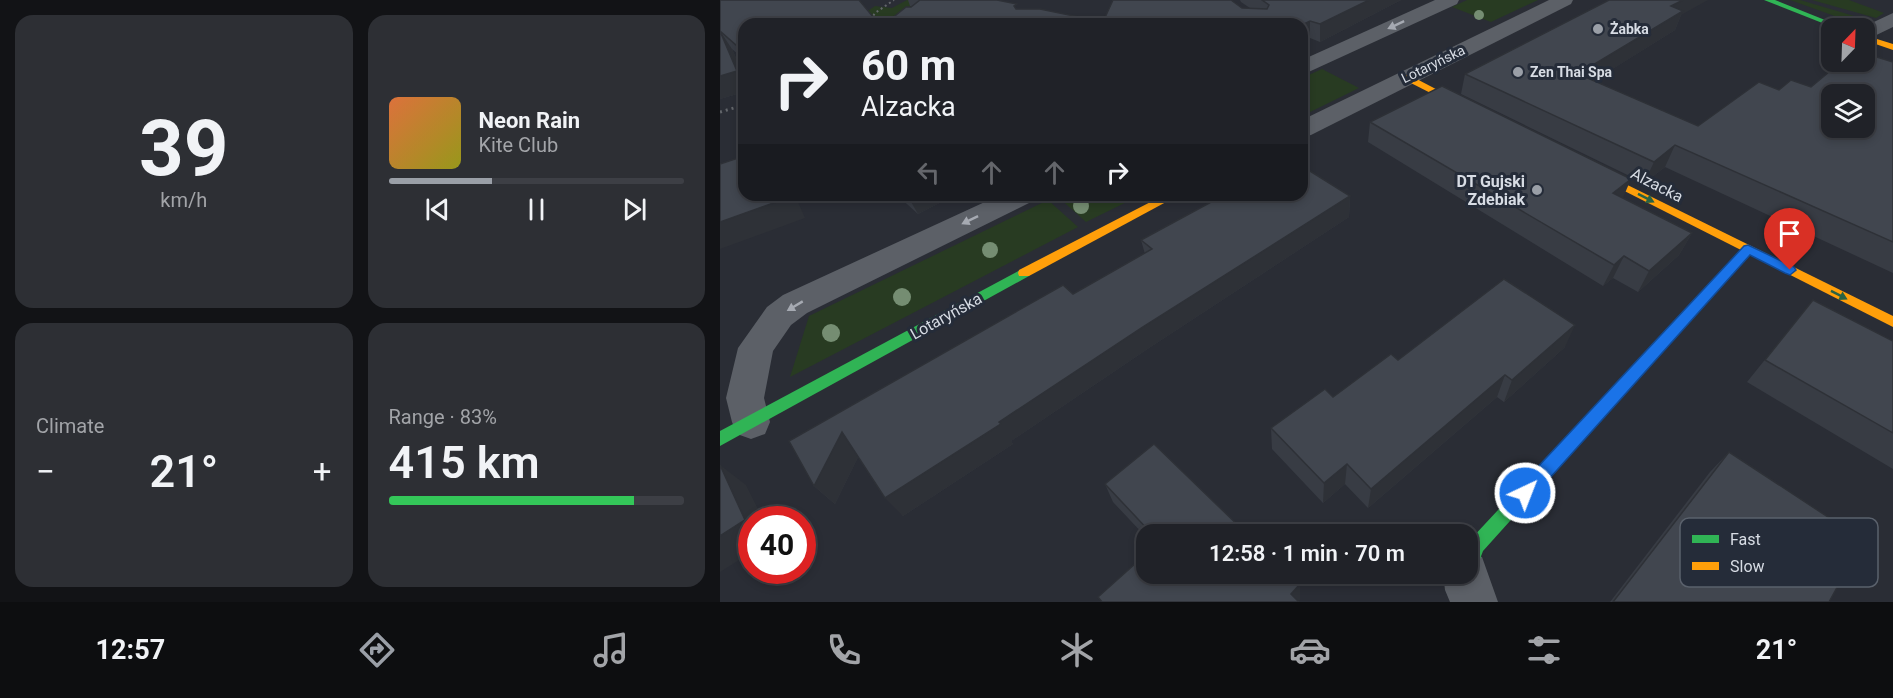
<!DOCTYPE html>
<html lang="en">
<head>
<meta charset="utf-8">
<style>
  body { margin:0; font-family:Roboto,sans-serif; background:#2d2f34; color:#f1f3f6; height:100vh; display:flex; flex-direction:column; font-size:22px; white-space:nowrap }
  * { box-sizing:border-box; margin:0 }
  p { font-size:20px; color:#a2a4a8 }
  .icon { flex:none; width:33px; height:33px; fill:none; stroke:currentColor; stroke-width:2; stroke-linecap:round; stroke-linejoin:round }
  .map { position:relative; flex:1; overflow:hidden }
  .panel { display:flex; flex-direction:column; gap:15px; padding:15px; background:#121316; width:720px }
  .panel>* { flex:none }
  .guide { position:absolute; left:18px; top:18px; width:570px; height:183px; border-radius:18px; box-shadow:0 3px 9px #0003,0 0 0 2px #3d3f45; background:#202228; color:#f1f3f6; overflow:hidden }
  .needle { width:39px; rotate:23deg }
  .fabs { position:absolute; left:1101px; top:18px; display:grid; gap:12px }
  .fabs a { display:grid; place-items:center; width:54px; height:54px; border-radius:12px; background:#202228; box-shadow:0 3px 9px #0003,0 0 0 2px #3d3f45; font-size:30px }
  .speed { position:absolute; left:18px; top:506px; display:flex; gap:12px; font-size:30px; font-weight:700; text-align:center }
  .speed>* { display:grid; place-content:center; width:78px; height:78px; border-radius:50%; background:#202228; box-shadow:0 3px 9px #0003,0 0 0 2px #3d3f45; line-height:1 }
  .speed .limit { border:9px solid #d22; background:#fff; color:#111 }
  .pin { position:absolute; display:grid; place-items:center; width:51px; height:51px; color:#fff; margin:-62px -26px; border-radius:50% 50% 50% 0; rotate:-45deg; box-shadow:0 0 6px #0007 }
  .pin .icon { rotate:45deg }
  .me { position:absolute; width:66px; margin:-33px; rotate:43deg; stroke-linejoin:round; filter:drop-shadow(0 0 4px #0008) }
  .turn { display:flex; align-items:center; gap:21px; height:126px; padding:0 24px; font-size:27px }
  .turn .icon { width:78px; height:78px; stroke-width:2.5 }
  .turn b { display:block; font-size:42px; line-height:51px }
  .lanes { display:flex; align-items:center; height:57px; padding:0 24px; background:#0003; justify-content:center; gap:30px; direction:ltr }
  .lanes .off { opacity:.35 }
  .big { font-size:45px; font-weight:600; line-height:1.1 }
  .panel .tile { flex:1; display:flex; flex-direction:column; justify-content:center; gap:9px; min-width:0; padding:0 21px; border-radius:18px; background:#2d2f34 }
  .panel .dial { align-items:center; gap:0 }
  .dial b { font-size:78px; line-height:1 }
  .song { display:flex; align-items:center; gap:18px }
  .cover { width:72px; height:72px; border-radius:9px; background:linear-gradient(135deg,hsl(20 70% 55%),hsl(60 70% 35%)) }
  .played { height:6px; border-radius:3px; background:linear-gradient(90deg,#9a9fa7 35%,#3d3f45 35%) }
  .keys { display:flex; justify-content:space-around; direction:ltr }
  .heat { display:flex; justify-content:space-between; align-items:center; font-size:33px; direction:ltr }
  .charge { height:9px; border-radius:4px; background:linear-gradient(90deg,#34c759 83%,#3d3f45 0) }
  .panel .tiles { flex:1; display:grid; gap:15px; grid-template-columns:repeat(2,1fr) }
  .trip { position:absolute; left:416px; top:524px; width:342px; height:60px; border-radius:18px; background:#202228; box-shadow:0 3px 9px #0003,0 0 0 2px #3d3f45; font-weight:600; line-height:60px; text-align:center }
  .tabs { display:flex; height:96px; justify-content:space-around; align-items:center; background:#0d0e10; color:#a2a4a8 }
  .tabs .icon { width:42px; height:42px }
  .tabs .current { color:#9a9fa7 }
  .tabs b { font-size:27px; color:#f1f3f6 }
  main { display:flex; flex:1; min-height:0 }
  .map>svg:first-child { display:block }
  .green { fill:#283b22 }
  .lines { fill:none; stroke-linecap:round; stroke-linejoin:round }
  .path-far1 { stroke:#63666b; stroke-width:2; stroke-dasharray:2 3; stroke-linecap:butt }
  .path { stroke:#63666b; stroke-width:3; stroke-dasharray:2 4; stroke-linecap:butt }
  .street { fill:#5c6067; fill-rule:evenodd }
  .fast { fill:#30b455; fill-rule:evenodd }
  .slow { fill:#ff9f0a; fill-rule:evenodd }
  .tree { fill:#758d72 }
  .wall { fill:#383c44 }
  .shaded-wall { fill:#2e3137 }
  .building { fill:#41464f; stroke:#2e3137; stroke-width:1.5; fill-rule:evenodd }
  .oneway { fill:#a6aab2 }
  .oneway2 { fill:#296244 }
  .route { fill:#1a73e8; stroke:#114b97; stroke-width:1.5 }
  .poi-dot { fill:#9a9fa7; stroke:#252c39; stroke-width:2 }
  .labels { text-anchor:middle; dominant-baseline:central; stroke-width:6; stroke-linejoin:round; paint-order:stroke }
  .far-poi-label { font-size:14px; font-weight:bold; fill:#d7dce4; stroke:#252c39; text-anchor:start }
  .far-street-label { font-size:14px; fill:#d7dce4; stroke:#252c39 }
  .poi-label { font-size:16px; font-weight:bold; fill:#d7dce4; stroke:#252c39; text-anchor:end }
  .street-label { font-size:16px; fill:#d7dce4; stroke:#252c39 }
  .key { fill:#252c39; stroke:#5a616c; stroke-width:1.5 }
  .key-label { font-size:16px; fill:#d7dce4 }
</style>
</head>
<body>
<main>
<section class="panel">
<div class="tiles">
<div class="tile dial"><b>39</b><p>km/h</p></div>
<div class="tile">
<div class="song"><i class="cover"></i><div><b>Neon Rain</b><p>Kite Club</p></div></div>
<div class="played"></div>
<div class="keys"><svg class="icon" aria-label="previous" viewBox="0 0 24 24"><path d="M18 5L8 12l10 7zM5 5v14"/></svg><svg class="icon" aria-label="pause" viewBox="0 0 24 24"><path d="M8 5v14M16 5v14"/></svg><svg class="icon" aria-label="next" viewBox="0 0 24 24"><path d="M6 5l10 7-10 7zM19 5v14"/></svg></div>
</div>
<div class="tile"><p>Climate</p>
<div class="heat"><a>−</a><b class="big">21°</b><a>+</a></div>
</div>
<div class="tile"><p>Range · 83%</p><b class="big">415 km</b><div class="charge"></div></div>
</div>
</section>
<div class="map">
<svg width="1173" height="602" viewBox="0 0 1173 602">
  <rect width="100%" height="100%" fill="#2a2d35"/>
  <g class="green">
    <path d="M 187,0 L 206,0 L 191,16 L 171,17 L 165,24 L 129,24 L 155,6 L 172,8 Z"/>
    <path d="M 747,0 L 818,0 L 771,22 L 732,7 Z"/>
    <path d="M 1070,0 L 1080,0 L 1151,21 L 1145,25 L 1137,24 Z"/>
    <path d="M 1092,0 L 1129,0 L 1164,13 L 1156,18 Z"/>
    <path d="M 602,69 L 639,88 L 582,116 L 582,78 Z"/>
    <path d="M 340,195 L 421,195 L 366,222 L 337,196 Z"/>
    <path d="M 328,200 L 358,227 L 70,377 L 89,316 Z"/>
  </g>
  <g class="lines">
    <g class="path-far1">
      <path d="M 148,24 L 155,13 L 174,0"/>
      <path d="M 156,24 L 171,21"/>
    </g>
    <path class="path" d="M 0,112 L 24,105"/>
    <g class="street">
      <path d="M 715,0 L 739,0 L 737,4 L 582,75 L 582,60 Z"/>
      <path d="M 829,0 L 853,0 L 851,4 L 591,135 L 582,137 L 582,120 Z"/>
      <path d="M 1173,13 L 1173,27 L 1144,41 L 1144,28 L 1141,28 Z"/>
      <path d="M 280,195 L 317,195 L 313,201 L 87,313 L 71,325 L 53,351 L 44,398 L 50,422 L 45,434 L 31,439 L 17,434 L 12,422 L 6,398 L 18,348 L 47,307 L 63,295 Z"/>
      <path d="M 747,551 L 762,557 L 778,602 L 730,602 L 725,590 L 723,573 L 747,573 Z"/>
    </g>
    <g class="fast">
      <path d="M 1044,0 L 1055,0 L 1125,28 L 1115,28 Z"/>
      <path d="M 1028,245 L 1034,249 L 1032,252 L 763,551 L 754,575 L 747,577 L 740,575 L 740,573 L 747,573 L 747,547 L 751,539 L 1024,246 Z"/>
      <path d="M 304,268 L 310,273 L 309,276 L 0,446 L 0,431 Z"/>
    </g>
    <g class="slow">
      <path d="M 1144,35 L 1173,44 L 1173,50 L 1144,40 Z"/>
      <path d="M 683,75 L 689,75 L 756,110 L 748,112 L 683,79 Z"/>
      <path d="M 867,165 L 1173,316 L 1173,327 L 863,170 L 862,168 Z"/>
      <path d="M 444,195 L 459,195 L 309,276 L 299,276 L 298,273 L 299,270 Z"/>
    </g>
  </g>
  <g class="tree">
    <circle cx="759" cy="15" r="5"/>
    <circle cx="361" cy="206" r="8"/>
    <circle cx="270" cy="250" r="8"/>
    <circle cx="182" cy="297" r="9"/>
    <circle cx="111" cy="333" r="9"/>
  </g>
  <g class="wall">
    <path d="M 0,0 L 24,24 L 24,59 L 12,49 L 24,76 L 24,92 L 0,99 Z"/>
    <path d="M 188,0 L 277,0 L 298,9 L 383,22 L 522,8 L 530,8 L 521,2 L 520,0 L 681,0 L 600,42 L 590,38 L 582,24 L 165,24 L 192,6 L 190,6 Z"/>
    <path d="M 961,15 L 955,30 L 873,81 L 978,126 L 1059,90 L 1091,87 L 1173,62 L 1173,273 L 945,167 L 924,183 L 741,94 L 745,74 Z"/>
    <path d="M 650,122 L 903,198 L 972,233 L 959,255 L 918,292 L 893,278 L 883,286 L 648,142 Z"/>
    <path d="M 177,195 L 235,195 L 198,214 Z"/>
    <path d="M 630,196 L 629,217 L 429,348 L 291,441 L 293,444 L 183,516 L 138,457 L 115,504 L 94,486 L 353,294 L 425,254 L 421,240 Z"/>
    <path d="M 1093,300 L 1173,341 L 1173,469 L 1027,382 Z"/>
    <path d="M 845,347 L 784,402 L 777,397 L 648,508 L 625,484 L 603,503 L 552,449 L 551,428 L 613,397 L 678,360 Z"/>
    <path d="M 1009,452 L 1109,602 L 890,602 L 990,472 Z"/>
    <path d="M 385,484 L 527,534 L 426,534 L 426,537 L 393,502 Z"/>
  </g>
  <g class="shaded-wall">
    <path d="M 649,0 L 681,0 L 600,42 L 600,24 Z"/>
    <path d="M 963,0 L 988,0 L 961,15 L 955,30 L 851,95 L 858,74 L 951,6 Z"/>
    <path d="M 590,21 L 590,38 L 582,43 L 582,25 Z"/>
    <path d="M 0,31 L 12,49 L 24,76 L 24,92 L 0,99 Z"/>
    <path d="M 955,145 L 945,167 L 924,183 L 934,162 Z"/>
    <path d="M 911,179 L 902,200 L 893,193 Z"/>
    <path d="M 69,195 L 75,195 L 85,218 L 0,249 L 0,222 Z"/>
    <path d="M 187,195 L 235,195 L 198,214 Z"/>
    <path d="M 630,196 L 629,217 L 429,348 L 291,441 L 293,444 L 183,516 L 165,498 L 423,327 Z"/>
    <path d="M 972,233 L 959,255 L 918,292 L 929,271 Z"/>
    <path d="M 904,256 L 893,278 L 883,286 L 894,265 Z"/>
    <path d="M 855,325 L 845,347 L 784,402 L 792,380 Z"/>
    <path d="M 785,375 L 777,397 L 648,508 L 651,489 Z"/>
    <path d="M 122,432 L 141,451 L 115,504 L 94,486 Z"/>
    <path d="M 627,464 L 625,484 L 603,503 L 604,483 Z"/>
    <path d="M 0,465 L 26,485 L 43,519 L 32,519 L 32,552 L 0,572 Z"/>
    <path d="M 580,584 L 580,600 L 578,602 L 571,594 Z"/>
  </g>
  <g class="building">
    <path d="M 0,0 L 139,0 L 159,24 L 24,24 L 24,52 L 0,31 L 17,71 L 0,76 Z"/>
    <path d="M 200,0 L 277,0 L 297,4 L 294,6 L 296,9 L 320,9 L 383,22 L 393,0 L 511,0 L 522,8 L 547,9 L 549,5 L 542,0 L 649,0 L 600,24 L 590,21 L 582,25 L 165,24 L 186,7 L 191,7 Z"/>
    <path d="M 889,0 L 963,0 L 951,6 L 963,11 L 858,74 L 978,126 L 1039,82 L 1059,90 L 1071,80 L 1091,87 L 1121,62 L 1144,62 L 1144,53 L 1173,62 L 1173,242 L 955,145 L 934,162 L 745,74 ZM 1112,94 L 1144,94 L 1144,128 L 1112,128 Z"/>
    <path d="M 722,86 L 911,179 L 893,193 L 972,233 L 929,271 L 904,256 L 894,265 L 650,122 Z"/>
    <path d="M 24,156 L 24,195 L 69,195 L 70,197 L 0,222 L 0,164 Z"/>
    <path d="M 582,166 L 630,196 L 423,327 L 279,422 L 281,424 L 165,498 L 122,432 L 94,486 L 69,441 L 343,285 L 353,294 L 432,249 L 421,240 L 504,195 L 582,195 Z"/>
    <path d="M 784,279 L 855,325 L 792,380 L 785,375 L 651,489 L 627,464 L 604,483 L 551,428 L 605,389 L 613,397 L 671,354 L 678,360 Z"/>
    <path d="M 1093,300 L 1173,341 L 1173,433 L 1045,360 Z"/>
    <path d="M 434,444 L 527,534 L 432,534 L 385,484 Z"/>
    <path d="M 1009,452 L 1143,540 L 1109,602 L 893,602 Z"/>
    <path d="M 0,465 L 25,520 L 0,536 Z"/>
    <path d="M 426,554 L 426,573 L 568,573 L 580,584 L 571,594 L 579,602 L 382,602 L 378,597 Z"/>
  </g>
  <defs><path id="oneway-solid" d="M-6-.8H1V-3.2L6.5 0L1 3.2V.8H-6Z" transform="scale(1.5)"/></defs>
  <g class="oneway">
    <use href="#oneway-solid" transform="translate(676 25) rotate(155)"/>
    <use href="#oneway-solid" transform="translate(250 220) rotate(154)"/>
    <use href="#oneway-solid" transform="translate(75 306) rotate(149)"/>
  </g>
  <g class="oneway2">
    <use href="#oneway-solid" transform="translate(926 198) rotate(27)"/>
    <use href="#oneway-solid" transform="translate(1119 295) rotate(27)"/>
  </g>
  <path class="route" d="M 1028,245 L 1074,267 L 1076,270 L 1070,275 L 1065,273 L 1030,255 L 811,499 L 805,501 L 799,499 L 796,493 L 799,487 L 1024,246 Z"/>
  <g class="poi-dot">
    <circle cx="878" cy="29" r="6"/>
    <circle cx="798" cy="72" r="6"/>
    <circle cx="817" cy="190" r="6"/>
  </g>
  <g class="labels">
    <g class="far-poi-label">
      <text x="890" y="29">Żabka</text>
      <text x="810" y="72">Zen Thai Spa</text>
    </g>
    <g class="far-street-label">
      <text transform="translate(713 64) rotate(-26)">Lotaryńska</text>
    </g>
    <g class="poi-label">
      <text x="805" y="181">DT Gujski<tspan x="805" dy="18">Zdebiak</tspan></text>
    </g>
    <g class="street-label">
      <text transform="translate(937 185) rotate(27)">Alzacka</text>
      <text transform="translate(226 316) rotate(-29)">Lotaryńska</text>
    </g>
  </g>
  <rect x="960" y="518" width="198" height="69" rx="9" class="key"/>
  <rect x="972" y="535" width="27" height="8" fill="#30b455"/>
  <rect x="972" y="562" width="27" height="8" fill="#ff9f0a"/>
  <g class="key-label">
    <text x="1010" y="545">Fast</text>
    <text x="1010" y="572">Slow</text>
  </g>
</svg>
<div class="fabs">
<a><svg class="needle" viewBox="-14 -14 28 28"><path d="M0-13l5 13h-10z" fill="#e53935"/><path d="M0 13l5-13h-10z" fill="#a2a4a8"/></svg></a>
<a><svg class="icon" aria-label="layers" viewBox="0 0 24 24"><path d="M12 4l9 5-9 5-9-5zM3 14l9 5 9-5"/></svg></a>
</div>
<div class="speed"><div class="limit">40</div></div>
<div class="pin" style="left:1070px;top:270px;background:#d93025"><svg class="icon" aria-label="arrive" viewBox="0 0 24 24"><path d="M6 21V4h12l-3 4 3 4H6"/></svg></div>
<svg class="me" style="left:805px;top:493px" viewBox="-20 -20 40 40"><circle r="17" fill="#1a73e8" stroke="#fff" stroke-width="3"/><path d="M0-11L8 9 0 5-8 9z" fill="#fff"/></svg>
<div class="trip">12:58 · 1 min · 70 m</div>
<div class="guide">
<div class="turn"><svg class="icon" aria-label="right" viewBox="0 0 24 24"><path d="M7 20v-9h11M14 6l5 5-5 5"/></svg><div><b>60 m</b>Alzacka</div></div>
<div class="lanes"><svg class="icon off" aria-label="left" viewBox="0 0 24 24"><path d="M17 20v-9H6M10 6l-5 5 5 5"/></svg><svg class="icon off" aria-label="ahead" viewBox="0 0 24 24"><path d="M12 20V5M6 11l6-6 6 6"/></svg><svg class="icon off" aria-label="ahead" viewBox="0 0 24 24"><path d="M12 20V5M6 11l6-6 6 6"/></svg><svg class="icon" aria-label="right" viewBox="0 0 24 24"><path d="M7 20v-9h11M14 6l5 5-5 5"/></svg></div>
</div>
</div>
</main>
<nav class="tabs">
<b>12:57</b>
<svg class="icon current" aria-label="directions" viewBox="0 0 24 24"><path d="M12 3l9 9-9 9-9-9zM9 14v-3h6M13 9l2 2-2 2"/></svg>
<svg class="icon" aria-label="music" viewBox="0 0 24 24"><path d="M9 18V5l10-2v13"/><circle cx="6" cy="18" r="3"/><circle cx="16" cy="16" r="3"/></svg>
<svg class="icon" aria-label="phone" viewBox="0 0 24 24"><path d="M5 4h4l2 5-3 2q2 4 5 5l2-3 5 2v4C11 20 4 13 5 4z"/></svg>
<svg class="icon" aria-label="climate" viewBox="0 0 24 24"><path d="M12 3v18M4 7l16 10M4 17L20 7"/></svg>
<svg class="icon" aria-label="car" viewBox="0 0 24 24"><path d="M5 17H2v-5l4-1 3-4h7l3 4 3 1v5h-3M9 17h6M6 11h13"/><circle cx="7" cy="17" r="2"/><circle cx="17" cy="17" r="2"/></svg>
<svg class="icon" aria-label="filters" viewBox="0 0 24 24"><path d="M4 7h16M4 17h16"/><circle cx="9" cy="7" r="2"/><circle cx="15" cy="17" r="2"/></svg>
<b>21°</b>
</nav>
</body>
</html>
